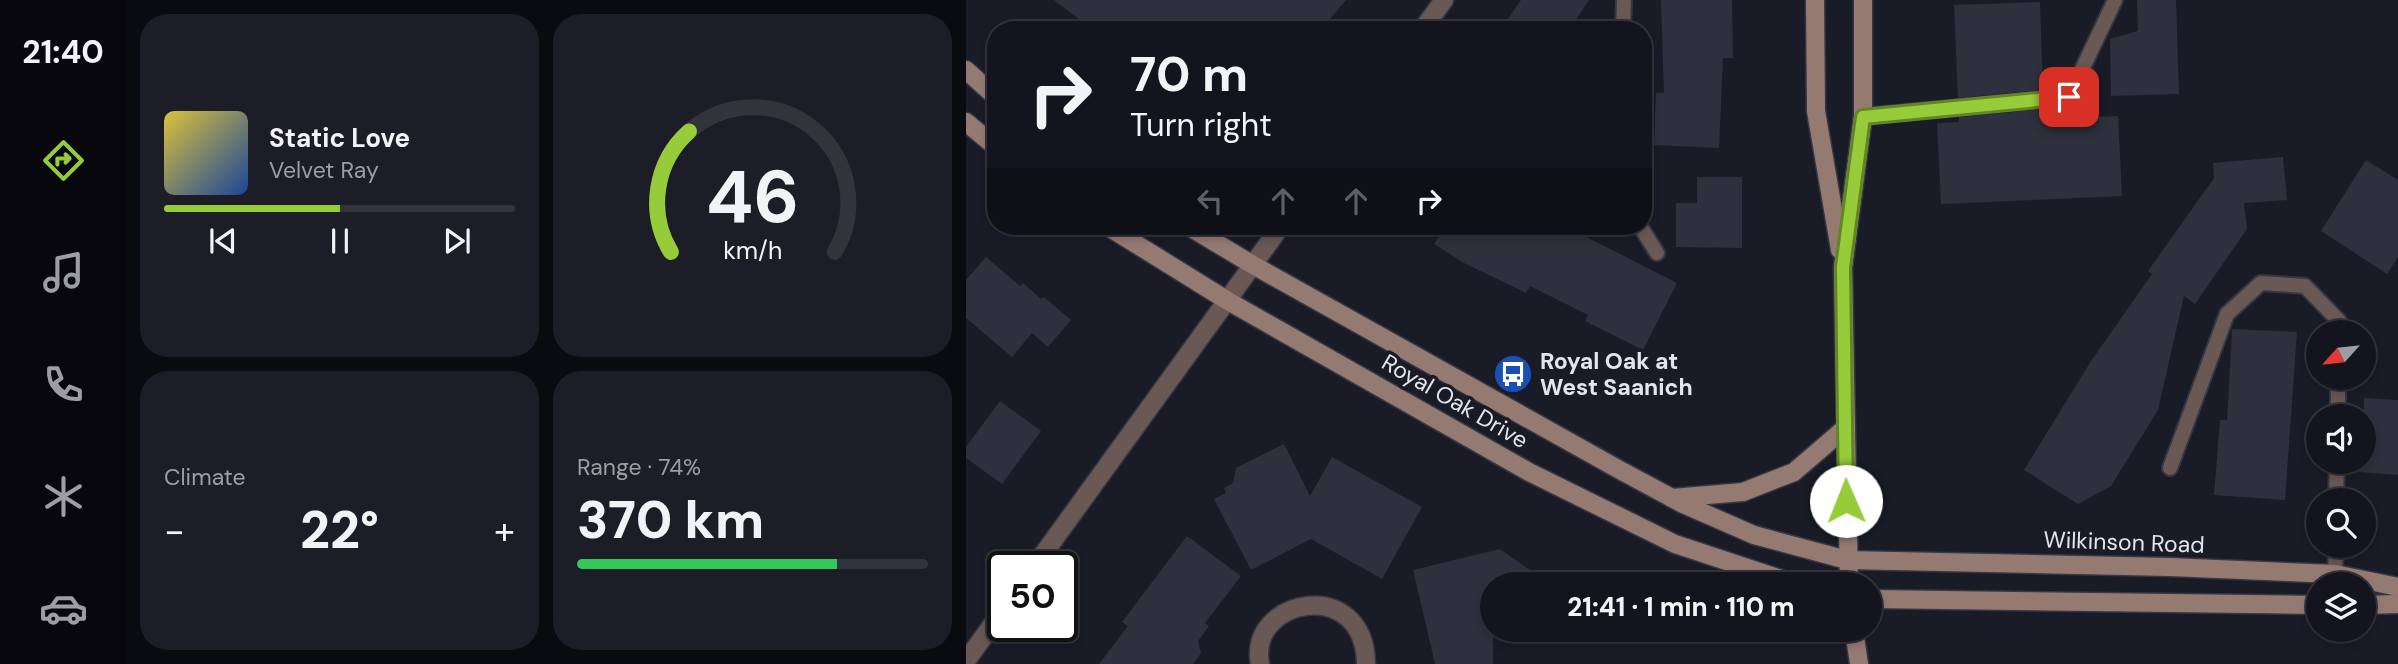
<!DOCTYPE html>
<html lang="en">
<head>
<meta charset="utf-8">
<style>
  body { margin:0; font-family:"DM Sans",sans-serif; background:#1c1d26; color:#f1f3f6; height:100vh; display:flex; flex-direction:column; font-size:26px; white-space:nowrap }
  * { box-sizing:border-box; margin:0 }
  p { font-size:23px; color:#9d9ea4 }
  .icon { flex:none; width:38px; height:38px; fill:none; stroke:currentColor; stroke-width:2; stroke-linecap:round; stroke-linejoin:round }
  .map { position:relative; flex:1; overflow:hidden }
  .side { display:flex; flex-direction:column; gap:14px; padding:14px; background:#0a0b10; width:840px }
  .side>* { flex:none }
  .hud { position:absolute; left:21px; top:21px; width:665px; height:214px; border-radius:28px; box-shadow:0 4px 10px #0003,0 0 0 2px #32333b; background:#13141d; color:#f1f3f6; overflow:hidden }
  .needle { width:46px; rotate:243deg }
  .controls { position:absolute; left:1340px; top:320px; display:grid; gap:14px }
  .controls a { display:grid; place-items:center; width:70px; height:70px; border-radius:50%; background:#13141d; box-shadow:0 4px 10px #0003,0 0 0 2px #32333b; font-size:35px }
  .speed { position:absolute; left:21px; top:551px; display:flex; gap:14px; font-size:35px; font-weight:700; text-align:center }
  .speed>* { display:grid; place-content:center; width:91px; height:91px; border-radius:50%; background:#13141d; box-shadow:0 4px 10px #0003,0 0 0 2px #32333b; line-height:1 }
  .speed .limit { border:4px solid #111; border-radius:10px; background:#fff; color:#111 }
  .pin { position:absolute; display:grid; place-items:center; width:60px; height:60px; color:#fff; margin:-30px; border-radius:14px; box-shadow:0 4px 10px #0006 }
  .me { position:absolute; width:77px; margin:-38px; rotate:359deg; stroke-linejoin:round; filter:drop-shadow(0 0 5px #0008) }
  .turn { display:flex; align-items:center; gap:24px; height:147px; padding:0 28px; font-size:32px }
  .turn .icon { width:91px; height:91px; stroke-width:2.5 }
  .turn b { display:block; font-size:49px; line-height:60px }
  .lanes { display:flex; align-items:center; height:66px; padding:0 28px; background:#0003; justify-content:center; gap:35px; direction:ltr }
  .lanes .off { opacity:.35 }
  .big { font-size:52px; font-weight:800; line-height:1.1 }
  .side .widget { flex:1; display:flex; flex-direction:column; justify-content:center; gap:10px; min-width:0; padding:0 24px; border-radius:28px; background:#1c1d26 }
  .side .dial { align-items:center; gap:0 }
  .dial svg { height:182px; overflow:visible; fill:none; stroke:#32333b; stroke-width:7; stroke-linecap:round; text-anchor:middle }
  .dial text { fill:#f1f3f6; stroke:none }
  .song { display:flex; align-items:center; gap:21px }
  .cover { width:84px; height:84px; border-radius:10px; background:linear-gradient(135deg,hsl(50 70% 55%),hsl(220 70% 35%)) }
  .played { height:7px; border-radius:4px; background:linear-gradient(90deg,#96cc39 50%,#32333b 50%) }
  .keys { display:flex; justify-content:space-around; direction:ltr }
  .heat { display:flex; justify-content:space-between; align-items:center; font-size:38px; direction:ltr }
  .charge { height:10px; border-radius:5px; background:linear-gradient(90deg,#34c759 74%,#32333b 0) }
  .side .tiles { flex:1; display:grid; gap:14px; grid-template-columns:repeat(2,1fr) }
  .trip { position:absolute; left:514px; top:572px; width:402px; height:70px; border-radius:35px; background:#13141d; box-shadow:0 4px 10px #0003,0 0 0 2px #32333b; font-weight:800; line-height:70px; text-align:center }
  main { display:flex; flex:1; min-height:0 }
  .tab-bar { display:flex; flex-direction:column; width:126px; justify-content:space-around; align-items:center; background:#08080c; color:#9d9ea4 }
  .tab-bar .icon { width:49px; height:49px }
  .tab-bar .active { color:#96cc39 }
  .tab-bar b { font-size:32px; color:#f1f3f6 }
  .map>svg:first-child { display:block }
  .building { fill:#2e303d }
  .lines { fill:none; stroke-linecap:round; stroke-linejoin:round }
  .service-casing { stroke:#353743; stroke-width:18 }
  .minor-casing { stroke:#353743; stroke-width:21 }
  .secondary-casing { stroke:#353743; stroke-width:21 }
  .service { stroke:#695853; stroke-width:14 }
  .minor { stroke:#695853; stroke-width:18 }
  .secondary { stroke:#957a72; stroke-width:18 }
  .route-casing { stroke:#628525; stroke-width:18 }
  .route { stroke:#96cc39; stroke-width:12 }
  .labels { text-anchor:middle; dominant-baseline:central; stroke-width:7; stroke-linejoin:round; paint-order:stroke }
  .poi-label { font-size:23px; font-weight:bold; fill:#e3e5ee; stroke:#191b27; text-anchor:start }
  .street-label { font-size:23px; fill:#e3e5ee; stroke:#191b27 }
</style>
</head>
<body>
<main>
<nav class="tab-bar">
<b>21:40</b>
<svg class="icon active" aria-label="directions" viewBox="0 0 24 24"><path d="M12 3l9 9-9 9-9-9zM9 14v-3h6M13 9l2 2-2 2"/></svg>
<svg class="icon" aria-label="music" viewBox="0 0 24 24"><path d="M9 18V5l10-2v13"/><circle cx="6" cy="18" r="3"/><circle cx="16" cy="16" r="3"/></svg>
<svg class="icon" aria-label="phone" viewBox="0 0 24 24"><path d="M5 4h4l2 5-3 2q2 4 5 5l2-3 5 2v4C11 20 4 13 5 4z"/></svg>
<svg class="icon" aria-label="climate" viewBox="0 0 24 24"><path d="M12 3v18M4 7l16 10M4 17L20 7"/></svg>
<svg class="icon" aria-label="car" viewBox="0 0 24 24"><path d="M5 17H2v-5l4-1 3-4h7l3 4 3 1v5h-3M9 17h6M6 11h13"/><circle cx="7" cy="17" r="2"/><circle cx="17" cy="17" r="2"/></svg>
</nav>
<section class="side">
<div class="tiles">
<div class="widget">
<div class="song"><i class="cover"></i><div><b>Static Love</b><p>Velvet Ray</p></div></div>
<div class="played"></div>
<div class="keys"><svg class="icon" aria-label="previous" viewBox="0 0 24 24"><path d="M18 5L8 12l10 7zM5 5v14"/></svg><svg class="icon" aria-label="pause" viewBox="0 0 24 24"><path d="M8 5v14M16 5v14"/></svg><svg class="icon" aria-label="next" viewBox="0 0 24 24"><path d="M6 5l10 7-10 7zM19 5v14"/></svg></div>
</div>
<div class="widget dial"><svg viewBox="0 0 100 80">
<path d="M14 69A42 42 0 1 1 86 69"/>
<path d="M14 69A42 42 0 0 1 22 16" stroke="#96cc39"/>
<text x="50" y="56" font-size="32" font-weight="700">46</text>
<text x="50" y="72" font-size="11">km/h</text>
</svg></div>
<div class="widget"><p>Climate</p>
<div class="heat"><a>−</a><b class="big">22°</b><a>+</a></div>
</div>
<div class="widget"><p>Range · 74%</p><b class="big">370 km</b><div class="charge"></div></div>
</div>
</section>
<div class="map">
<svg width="1432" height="664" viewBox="0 0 1432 664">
  <rect width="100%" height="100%" fill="#191b27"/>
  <g class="building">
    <path d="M 88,0 L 380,0 L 355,30 L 127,30 Z"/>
    <path d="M 555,0 L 623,0 L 603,30 L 534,30 Z"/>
    <path d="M 695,0 L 766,0 L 767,58 L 757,58 L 753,148 L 688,145 L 690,93 L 698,93 Z"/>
    <path d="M 1171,0 L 1210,0 L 1213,94 L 1145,96 L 1144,39 L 1172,31 Z"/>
    <path d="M 1074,2 L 1077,90 L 992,98 L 988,5 Z"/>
    <path d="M 1078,109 L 1078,119 L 1152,116 L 1156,196 L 975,204 L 971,123 L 993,122 L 993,117 Z"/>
    <path d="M 1317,157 L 1321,200 L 1278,203 L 1281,229 L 1229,304 L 1218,296 L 1192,410 L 1145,486 L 1112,504 L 1058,470 L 1125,361 L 1186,274 L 1182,271 L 1248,178 L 1247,163 Z"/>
    <path d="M 1400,160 L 1432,180 L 1432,257 L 1421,274 L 1355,231 Z"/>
    <path d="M 731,177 L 776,177 L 776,248 L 710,247 L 710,203 L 731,203 Z"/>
    <path d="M 479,226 L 599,226 L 711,283 L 677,350 L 619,321 L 622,315 L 564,286 L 560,293 L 498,263 L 468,244 Z"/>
    <path d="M 20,257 L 54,286 L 57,283 L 75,299 L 78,297 L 105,320 L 82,347 L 66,333 L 46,357 L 0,318 L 0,280 Z"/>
    <path d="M 1266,329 L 1331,332 L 1319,500 L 1248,495 L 1254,420 L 1261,420 Z"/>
    <path d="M 1398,398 L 1432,400 L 1432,475 L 1393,472 L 1394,462 L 1398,462 Z"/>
    <path d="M 34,401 L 75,431 L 36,484 L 0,458 L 0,447 Z"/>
    <path d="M 318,444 L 344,496 L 366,457 L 456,507 L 416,579 L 345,539 L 285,570 L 248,499 L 260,493 L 258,488 L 267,483 L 270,468 Z"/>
    <path d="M 221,536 L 275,576 L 239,623 L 243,626 L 232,641 L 235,653 L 227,664 L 133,664 L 162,626 L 156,622 Z"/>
    <path d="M 534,549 L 584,584 L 527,584 L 527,664 L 469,664 L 447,570 Z"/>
  </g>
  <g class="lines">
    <g class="service-casing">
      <g id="service">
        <path d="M 657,30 L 658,0"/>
        <path d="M 897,116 L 1103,97 L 1149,0"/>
        <path d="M 674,226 L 691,253"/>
        <path d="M 1372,416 L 1372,378"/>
        <path d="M 1204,468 L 1261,314 L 1295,283 L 1339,286 L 1373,321 L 1373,332"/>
        <path d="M 1370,500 L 1371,462"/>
        <path d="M 1369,574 L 1370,546"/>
      </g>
    </g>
    <g class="minor-casing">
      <g id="minor">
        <path d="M 456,30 L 478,0"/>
        <path d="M 68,567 L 315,226"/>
        <path d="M 0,661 L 37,610"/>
        <path d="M 294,664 C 281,598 399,575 400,664"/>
      </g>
    </g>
    <g class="secondary-casing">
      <g id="secondary">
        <path d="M 849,0 L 850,111 L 874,250"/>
        <path d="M 0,70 L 30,97"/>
        <path d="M 0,122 L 30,147"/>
        <path d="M 141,226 L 262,301 L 563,472 L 709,544 L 830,584"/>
        <path d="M 222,226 L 287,265 L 652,469 L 717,504 L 788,535 L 881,560 L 1204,567 L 1369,574 L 1432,587"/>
        <path d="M 706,498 L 777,492 L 828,472 L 878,429"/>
        <path d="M 883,584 L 877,267 L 897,116 L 897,0"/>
        <path d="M 905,599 L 1353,605"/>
        <path d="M 1398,605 L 1432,604"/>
        <path d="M 888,630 L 893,664"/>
      </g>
    </g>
    <use href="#service" class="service"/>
    <use href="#minor" class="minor"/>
    <use href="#secondary" class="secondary"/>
  </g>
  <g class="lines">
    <g class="route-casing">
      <path id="route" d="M 880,501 L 877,267 L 897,117 L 1103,97"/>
    </g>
    <use href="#route" class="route"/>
  </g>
  <defs>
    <g id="bus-disc" transform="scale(2.0125)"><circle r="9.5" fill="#1a4fb4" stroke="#191b27"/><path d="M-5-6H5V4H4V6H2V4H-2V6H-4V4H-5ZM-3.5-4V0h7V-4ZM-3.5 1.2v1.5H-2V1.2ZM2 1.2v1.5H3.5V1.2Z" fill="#fff"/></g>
  </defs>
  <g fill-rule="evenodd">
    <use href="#bus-disc" x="547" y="374"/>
  </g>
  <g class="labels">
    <g class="poi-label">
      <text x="574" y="361">Royal Oak at<tspan x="574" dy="26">West Saanich</tspan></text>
    </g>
    <g class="street-label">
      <text transform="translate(489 401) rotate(30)">Royal Oak Drive</text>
      <text transform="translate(1158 542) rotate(2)">Wilkinson Road</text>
    </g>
  </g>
</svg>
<div class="controls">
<a><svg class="needle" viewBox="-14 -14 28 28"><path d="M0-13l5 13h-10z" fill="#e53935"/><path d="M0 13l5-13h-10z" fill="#9d9ea4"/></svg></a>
<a><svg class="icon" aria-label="sound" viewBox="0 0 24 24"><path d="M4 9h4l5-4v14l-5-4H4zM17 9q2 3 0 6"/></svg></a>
<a><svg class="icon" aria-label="search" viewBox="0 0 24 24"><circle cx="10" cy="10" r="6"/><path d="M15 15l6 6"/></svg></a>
<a><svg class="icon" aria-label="layers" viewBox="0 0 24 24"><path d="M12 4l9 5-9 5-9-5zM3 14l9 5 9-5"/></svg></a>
</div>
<div class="speed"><div class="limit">50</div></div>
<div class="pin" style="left:1103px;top:97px;background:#d93025"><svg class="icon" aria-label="arrive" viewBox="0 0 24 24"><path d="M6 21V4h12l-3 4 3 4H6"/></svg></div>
<svg class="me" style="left:880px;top:501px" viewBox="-20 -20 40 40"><circle r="19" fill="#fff"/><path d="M0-13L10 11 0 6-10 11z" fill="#96cc39"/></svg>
<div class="trip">21:41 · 1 min · 110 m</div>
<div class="hud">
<div class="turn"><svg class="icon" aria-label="right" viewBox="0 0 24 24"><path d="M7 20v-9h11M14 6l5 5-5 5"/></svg><div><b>70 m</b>Turn right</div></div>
<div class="lanes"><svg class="icon off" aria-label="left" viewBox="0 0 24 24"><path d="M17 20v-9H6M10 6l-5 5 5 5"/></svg><svg class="icon off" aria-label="ahead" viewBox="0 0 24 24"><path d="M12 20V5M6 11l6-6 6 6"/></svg><svg class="icon off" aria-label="ahead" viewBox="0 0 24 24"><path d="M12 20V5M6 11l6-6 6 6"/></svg><svg class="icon" aria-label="right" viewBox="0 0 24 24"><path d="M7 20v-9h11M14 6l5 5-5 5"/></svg></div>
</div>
</div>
</main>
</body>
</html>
